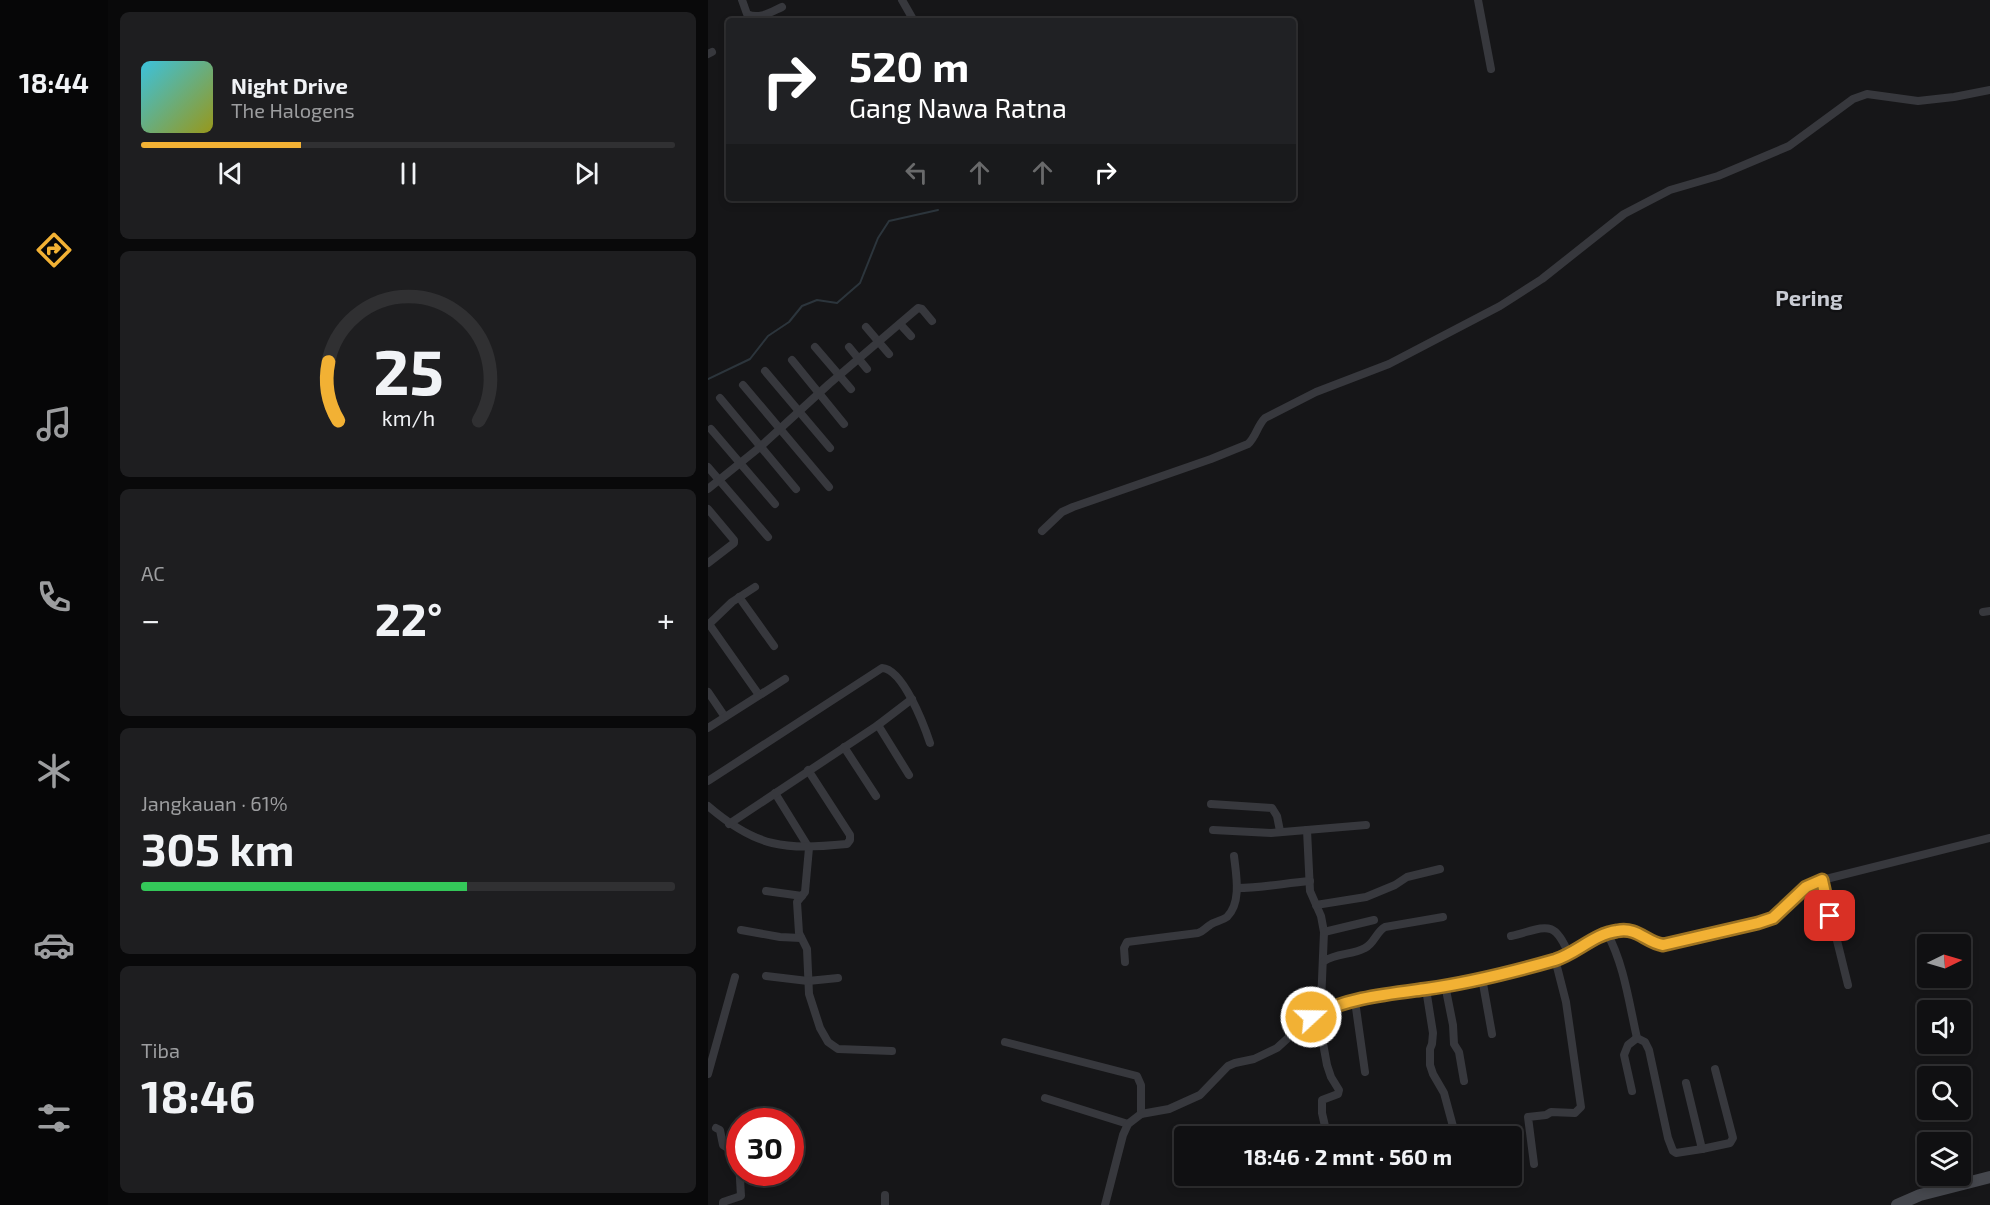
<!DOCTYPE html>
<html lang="id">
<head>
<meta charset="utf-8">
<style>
  body { margin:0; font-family:"Exo 2",sans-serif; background:#1e1e20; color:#f1f3f6; height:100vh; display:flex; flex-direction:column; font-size:22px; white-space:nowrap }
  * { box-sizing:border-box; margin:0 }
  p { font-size:20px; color:#9c9d9f }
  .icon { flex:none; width:33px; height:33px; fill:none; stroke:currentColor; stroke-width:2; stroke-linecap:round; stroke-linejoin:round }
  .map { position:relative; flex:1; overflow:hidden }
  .details { display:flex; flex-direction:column; gap:12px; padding:12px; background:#09090a; width:600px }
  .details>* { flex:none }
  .hud { position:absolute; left:18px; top:18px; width:570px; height:183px; border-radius:6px; box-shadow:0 3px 9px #0003,0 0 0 2px #303032; background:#202124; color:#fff; overflow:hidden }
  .needle { width:39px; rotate:85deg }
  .tools { position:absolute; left:1209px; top:934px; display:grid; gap:12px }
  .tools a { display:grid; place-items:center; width:54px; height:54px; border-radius:6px; background:#101012; box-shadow:0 3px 9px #0003,0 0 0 2px #303032; font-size:30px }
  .speed { position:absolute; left:18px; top:1108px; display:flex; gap:12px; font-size:30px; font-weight:700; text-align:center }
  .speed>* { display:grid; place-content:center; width:78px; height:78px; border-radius:50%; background:#101012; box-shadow:0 3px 9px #0003,0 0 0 2px #303032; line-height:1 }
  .speed .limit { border:9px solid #d22; background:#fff; color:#111 }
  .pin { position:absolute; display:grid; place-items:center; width:51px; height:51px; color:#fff; margin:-26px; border-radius:12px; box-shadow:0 3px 9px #0006 }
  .me { position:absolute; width:66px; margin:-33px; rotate:69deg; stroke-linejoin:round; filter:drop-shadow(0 0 4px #0008) }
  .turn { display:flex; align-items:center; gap:21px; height:126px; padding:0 24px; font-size:27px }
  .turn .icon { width:78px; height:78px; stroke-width:2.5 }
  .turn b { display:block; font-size:42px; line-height:51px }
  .lanes { display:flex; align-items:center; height:57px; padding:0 24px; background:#0003; justify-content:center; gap:30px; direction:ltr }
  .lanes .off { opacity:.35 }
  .big { font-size:45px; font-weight:700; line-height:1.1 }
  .details .tile { flex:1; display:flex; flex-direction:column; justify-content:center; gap:9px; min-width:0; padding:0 21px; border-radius:9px; background:#1e1e20 }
  .details .dial { align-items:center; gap:0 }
  .dial svg { height:156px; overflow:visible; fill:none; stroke:#303032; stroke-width:7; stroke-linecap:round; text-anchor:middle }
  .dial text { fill:#f1f3f6; stroke:none }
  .song { display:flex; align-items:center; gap:18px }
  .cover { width:72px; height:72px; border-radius:9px; background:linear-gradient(135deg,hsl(190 70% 55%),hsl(60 70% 35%)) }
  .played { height:6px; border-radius:3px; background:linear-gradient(90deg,#f2b134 30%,#303032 30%) }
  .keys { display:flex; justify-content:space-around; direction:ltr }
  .heat { display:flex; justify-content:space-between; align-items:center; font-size:33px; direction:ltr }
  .charge { height:9px; border-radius:4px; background:linear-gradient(90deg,#34c759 61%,#303032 0) }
  .trip { position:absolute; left:466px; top:1126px; width:348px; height:60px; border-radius:6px; background:#101012; box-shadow:0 3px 9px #0003,0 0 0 2px #303032; font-weight:700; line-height:60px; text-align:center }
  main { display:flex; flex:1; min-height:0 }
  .tabs { display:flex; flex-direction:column; width:108px; justify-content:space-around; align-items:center; background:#060607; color:#9c9d9f }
  .tabs .icon { width:42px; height:42px }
  .tabs .selected { color:#f2b134 }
  .tabs b { font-size:27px; color:#f1f3f6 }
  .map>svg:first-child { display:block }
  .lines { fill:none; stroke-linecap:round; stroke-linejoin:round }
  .stream { stroke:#2c353c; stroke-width:2 }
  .street { stroke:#37383d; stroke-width:8 }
  .secondary { stroke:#45474d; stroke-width:12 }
  .route-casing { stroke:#9d7322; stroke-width:15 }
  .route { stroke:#f2b134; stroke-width:10 }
  .labels { text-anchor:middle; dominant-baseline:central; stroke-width:4.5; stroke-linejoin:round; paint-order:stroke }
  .quarter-label { font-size:22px; font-weight:bold; fill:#c9ccd4; stroke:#111113 }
</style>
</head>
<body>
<main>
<nav class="tabs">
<b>18:44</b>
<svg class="icon selected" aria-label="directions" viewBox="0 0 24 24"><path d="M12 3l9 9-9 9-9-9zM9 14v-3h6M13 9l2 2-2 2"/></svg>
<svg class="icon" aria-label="music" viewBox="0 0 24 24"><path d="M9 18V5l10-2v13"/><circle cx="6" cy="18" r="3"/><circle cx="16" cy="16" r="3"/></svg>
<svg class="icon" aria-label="phone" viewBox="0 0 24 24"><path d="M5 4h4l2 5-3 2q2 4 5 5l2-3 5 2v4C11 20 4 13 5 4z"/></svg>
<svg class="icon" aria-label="climate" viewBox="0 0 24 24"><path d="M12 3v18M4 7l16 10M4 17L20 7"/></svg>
<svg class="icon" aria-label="car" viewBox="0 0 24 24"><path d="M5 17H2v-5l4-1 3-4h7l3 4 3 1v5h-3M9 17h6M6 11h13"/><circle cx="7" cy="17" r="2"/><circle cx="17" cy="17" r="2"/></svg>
<svg class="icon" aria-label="filters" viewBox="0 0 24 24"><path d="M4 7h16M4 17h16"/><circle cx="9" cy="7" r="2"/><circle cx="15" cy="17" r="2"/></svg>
</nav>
<section class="details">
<div class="tile">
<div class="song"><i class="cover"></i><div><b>Night Drive</b><p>The Halogens</p></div></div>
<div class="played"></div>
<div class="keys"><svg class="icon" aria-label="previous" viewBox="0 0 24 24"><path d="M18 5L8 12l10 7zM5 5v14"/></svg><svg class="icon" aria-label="pause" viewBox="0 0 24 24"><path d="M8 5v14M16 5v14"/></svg><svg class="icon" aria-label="next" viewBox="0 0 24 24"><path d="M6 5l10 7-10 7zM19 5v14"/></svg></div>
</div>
<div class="tile dial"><svg viewBox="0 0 100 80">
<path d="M14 69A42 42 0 1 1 86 69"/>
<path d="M14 69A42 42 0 0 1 9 39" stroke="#f2b134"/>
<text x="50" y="56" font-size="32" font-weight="700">25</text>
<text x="50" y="72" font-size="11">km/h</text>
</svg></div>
<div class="tile"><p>AC</p>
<div class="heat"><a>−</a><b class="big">22°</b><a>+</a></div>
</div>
<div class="tile"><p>Jangkauan · 61%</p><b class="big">305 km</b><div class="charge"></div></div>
<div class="tile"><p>Tiba</p><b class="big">18:46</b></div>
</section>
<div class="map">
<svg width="1282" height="1205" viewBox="0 0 1282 1205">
  <rect width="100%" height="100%" fill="#161618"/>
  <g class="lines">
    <path class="stream" d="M 0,379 L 42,359 L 60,336 L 81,322 L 94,306 L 109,300 L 129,303 L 152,283 L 170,238 L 181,221 L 230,210"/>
    <g class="street">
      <path d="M 34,0 L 39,14 C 51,20 63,12 74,7"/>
      <path d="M 194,0 L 206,21"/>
      <path d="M 770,0 L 783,69"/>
      <path d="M 0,54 L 4,52"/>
      <path d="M 192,324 L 203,336"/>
      <path d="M 158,327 L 181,354"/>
      <path d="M 107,347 L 143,389"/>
      <path d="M 141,347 L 159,369"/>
      <path d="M 84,360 L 136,424"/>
      <path d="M 57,371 L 122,448"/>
      <path d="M 35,385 L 121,487"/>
      <path d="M 12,398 L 88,489"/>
      <path d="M 3,429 L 67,504"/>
      <path d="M 0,467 L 60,537"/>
      <path d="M 0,489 L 52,447 L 121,384 L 210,308 L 214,309 L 224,321"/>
      <path d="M 0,509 L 26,540 L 26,543 L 0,563"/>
      <path d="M 334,531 L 354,512 L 365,507 L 503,459 L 540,444 C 548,437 549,426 557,418 L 608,392 L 681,364 L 792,306 L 834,279 L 916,214 L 962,190 L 1010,176 L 1081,146 L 1145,99 L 1159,94 L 1210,101 L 1246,97 L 1282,90"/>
      <path d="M 31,597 L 66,646"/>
      <path d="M 1275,612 L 1282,611"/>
      <path d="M 1,624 L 51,695"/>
      <path d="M 0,625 L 24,602 L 47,587"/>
      <path d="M 0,692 L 17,717"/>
      <path d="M 170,725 L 201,775"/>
      <path d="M 0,728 L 77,679"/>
      <path d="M 136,747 L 168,796"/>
      <path d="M 0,781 L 174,668 C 195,669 216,725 222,743"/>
      <path d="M 67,793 L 101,848 L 97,892 L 89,902 L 91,933 L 99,949 L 101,994 L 112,1028 L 120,1042 L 130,1049 L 184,1051"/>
      <path d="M 503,804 L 564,808 L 569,816 L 572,831"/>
      <path d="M 0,806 C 49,848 76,850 139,844 L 142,840 L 142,835 L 100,770"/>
      <path d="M 21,824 L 170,725 L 204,699"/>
      <path d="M 505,830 L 563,833 L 658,825"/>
      <path d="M 599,830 L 602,891 L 613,916 L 616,932 L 612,1027 L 619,1065 L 623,1077 L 631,1090 L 630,1094 L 614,1100 L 614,1113 L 617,1126"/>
      <path d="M 1114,880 L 1140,985"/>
      <path d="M 529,888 C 554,888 577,883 602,881"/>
      <path d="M 58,891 L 94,896"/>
      <path d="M 608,905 L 658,897 L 687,885 L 699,877 L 732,869"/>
      <path d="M 33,930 L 72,937 L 93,938"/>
      <path d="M 616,932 L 666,920"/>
      <path d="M 899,933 C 916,964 921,1003 929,1038 L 937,1042 L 941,1050 L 960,1138 L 965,1151 L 968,1153 L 994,1149 L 978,1083"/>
      <path d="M 803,936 C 837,928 846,917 861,955"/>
      <path d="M 616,961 C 629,953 644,955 657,948 C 666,944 668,932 677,927 L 735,917"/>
      <path d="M 417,962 L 416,948 L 419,942 L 490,933 C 496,931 497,928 502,925 C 507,921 514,921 519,917 C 534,902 528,874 526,856"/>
      <path d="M 58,976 L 100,981 L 130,978"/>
      <path d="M 774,978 L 784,1034"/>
      <path d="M 737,985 L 745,1025 L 746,1044 L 751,1052 L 756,1081"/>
      <path d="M 718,989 L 725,1033 L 724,1044 L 722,1049 L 722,1065 L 725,1074 L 736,1093 L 746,1130"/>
      <path d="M 647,1001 L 657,1072"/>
      <path d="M 297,1042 L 429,1076 L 433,1085 L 433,1114"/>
      <path d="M 0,1074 L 27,977"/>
      <path d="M 924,1091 L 916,1055 L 920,1045 L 929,1038"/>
      <path d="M 337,1098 L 420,1124"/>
      <path d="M 8,1128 L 12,1130 L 15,1145 L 28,1153 L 31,1162 L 33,1196 L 15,1202 L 15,1205"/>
      <path d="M 994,1149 L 1022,1143 L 1025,1138 L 1007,1069"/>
      <path d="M 826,1164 L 820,1117 L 838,1115 L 843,1112 L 867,1113 L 873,1107 L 858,1002 L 847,959"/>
      <path d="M 177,1195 L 177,1205"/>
      <path d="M 397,1205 L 415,1135 L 420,1124 L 433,1114 L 461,1109 L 492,1095 L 520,1066 L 527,1063 L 546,1059 L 569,1048 L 603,1017 L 611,1012 L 654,999 L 774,978 L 847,959 L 861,955 L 899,933 L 911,930 L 922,930 L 932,934 L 948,943 L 955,945 L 1050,923 L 1065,918 L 1098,887 L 1114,880 L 1282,838"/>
    </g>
    <path class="secondary" d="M 1189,1205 L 1212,1195 L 1282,1177"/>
  </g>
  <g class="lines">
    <g class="route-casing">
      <path id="route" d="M 603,1017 C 637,998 680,994 718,989 C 761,983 805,972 847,960 C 869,953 886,934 909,931 C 930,927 937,942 955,945 L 1050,923 L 1065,918 L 1098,887 L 1114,880 L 1122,916"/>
    </g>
    <use href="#route" class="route"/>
  </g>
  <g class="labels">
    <g class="quarter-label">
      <text x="1101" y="297">Pering</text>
    </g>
  </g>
</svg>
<div class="tools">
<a><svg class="needle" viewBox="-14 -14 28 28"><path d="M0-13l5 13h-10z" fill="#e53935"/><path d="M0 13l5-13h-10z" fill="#9c9d9f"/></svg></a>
<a><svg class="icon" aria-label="sound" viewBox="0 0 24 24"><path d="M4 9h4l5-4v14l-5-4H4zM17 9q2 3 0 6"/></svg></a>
<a><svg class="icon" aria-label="search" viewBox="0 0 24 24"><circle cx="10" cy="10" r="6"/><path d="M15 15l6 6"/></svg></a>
<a><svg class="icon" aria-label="layers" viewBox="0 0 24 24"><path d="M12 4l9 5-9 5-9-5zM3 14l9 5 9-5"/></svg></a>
</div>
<div class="speed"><div class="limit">30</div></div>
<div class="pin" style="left:1122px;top:916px;background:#d93025"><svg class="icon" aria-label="arrive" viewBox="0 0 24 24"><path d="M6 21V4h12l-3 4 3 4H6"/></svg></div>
<svg class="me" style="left:603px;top:1017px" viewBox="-20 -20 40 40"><circle r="17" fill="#f2b134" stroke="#fff" stroke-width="3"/><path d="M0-11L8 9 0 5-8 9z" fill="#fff"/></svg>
<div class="trip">18:46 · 2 mnt · 560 m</div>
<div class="hud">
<div class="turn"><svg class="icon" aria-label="right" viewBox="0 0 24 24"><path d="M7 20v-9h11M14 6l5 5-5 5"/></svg><div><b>520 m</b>Gang Nawa Ratna</div></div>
<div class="lanes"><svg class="icon off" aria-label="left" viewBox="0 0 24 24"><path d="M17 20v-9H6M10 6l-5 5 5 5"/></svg><svg class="icon off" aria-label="ahead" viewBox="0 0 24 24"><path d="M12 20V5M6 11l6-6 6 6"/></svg><svg class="icon off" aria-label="ahead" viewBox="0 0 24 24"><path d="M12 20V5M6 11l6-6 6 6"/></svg><svg class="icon" aria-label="right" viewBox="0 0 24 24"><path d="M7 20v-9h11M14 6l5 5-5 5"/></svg></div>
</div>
</div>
</main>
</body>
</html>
